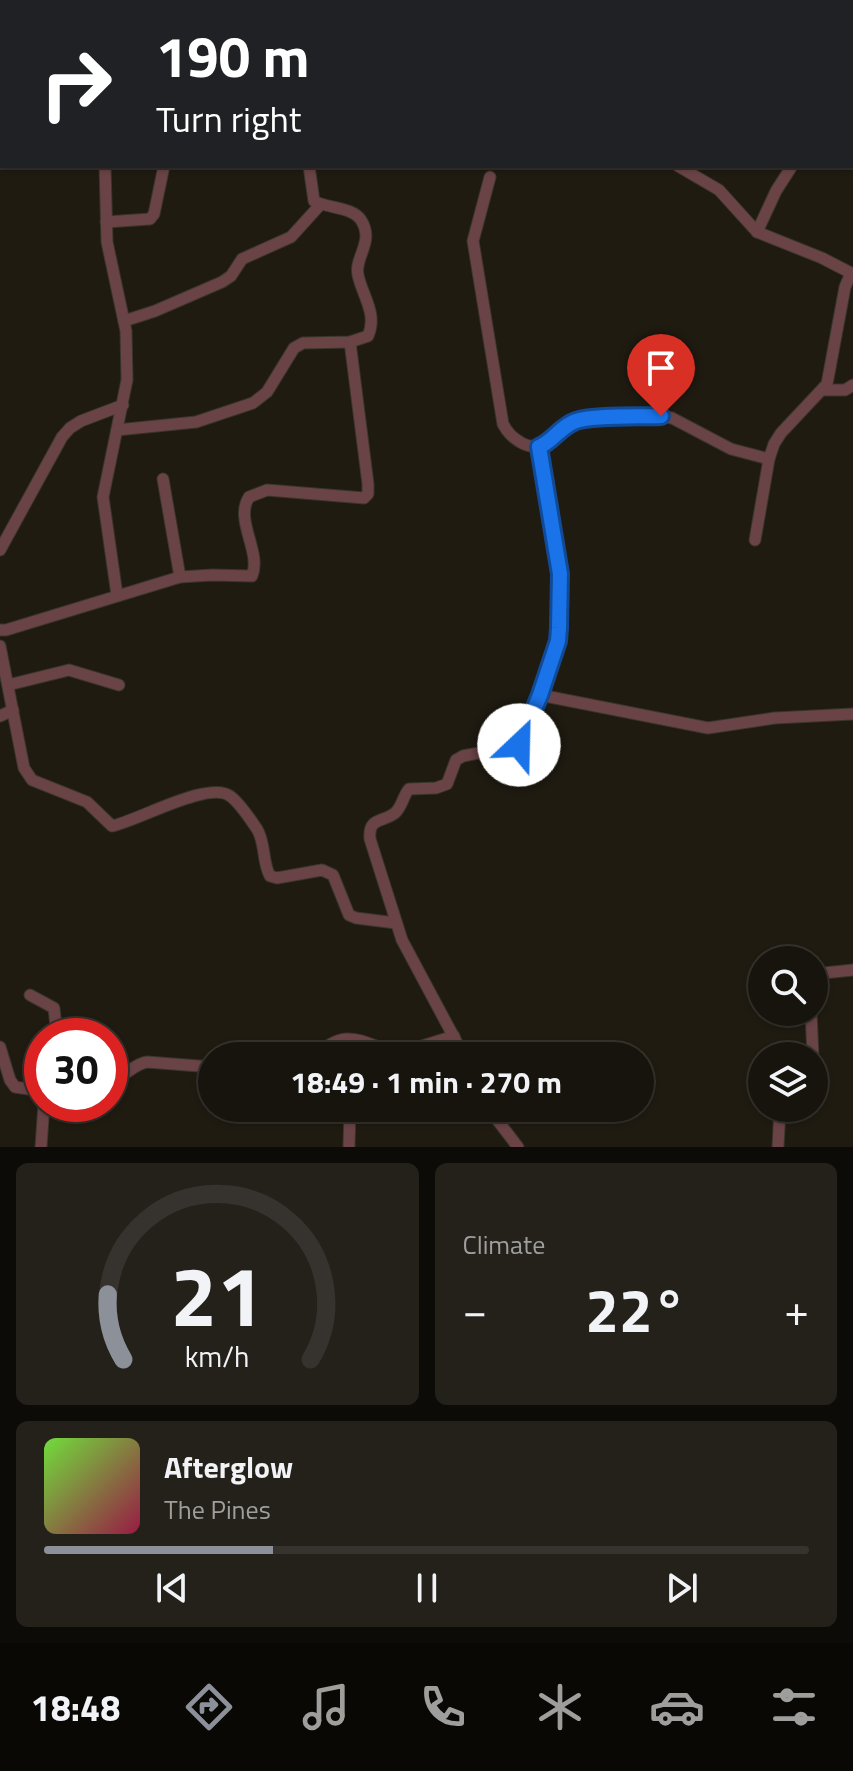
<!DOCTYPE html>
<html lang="en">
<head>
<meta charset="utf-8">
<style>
  body { margin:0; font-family:"Titillium Web",sans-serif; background:#24211b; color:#f1f3f6; height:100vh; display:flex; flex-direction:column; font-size:30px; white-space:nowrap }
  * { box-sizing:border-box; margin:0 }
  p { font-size:26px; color:#9e9e9d }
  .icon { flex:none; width:44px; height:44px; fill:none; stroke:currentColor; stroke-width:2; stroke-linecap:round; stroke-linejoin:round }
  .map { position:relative; height:1147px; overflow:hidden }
  .details { display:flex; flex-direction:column; gap:16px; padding:16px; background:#0d0b07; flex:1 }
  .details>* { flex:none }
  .hud { position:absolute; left:0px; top:0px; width:854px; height:168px; box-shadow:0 2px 6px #0004,0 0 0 2px #36332e; background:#202124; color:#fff; overflow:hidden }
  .tools { position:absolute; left:748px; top:946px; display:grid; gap:16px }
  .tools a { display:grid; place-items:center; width:80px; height:80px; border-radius:50%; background:#17140d; box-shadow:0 2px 6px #0004,0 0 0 2px #36332e; font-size:40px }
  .speed { position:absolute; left:24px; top:1018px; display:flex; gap:16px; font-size:40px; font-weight:700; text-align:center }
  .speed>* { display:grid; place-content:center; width:104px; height:104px; border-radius:50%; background:#17140d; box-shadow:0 2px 6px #0004,0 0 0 2px #36332e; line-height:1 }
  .speed .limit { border:12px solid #d22; background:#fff; color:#111 }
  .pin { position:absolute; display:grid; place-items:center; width:68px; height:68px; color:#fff; margin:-82px -34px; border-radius:50% 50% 50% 0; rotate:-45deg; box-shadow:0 0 8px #0007 }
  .pin .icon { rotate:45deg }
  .me { position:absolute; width:88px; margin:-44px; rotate:24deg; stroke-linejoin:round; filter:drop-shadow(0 0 6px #0008) }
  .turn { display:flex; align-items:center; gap:28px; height:168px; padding:0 24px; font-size:36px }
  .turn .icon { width:104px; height:104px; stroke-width:2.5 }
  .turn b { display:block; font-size:56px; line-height:68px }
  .big { font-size:60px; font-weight:700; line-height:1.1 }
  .details .tile { flex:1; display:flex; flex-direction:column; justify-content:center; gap:12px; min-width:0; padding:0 28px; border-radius:12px; background:#24211b }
  .details .dial { align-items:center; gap:0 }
  .dial svg { height:208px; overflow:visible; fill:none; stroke:#36332e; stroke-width:7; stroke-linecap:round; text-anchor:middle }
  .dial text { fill:#f1f3f6; stroke:none }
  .song { display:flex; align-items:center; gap:24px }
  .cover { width:96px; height:96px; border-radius:12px; background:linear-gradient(135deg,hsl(100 70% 55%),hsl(340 70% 35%)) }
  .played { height:8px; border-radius:4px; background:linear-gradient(90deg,#8c9099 30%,#36332e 30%) }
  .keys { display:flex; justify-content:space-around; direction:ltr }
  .heat { display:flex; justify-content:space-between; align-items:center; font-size:44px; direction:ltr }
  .details .tiles { flex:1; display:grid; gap:16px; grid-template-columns:1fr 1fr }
  .tile:last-child { grid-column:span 2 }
  .trip { position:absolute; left:198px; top:1042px; width:456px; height:80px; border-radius:40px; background:#17140d; box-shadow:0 2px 6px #0004,0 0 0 2px #36332e; font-weight:700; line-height:80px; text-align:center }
  .menu { display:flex; height:128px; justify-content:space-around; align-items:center; background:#090805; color:#9e9e9d }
  .menu .icon { width:56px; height:56px }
  .menu .on { color:#8c9099 }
  .menu b { font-size:36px; color:#f1f3f6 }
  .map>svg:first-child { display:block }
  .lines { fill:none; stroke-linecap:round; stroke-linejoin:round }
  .street-casing { stroke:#3a362c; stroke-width:13 }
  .street { stroke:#6a4347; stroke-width:11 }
  .route-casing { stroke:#114b97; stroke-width:20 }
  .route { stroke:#1a73e8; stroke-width:14 }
</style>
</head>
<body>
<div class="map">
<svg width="853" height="1147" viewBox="0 0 853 1147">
  <rect width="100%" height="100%" fill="#1f1b11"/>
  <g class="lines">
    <g class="street-casing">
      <g id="street">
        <path d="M 408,0 L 412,2"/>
        <path d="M 125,2 L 126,0"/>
        <path d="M 326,2 L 326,0"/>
        <path d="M 422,2 L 422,0"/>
        <path d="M 852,111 L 853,111"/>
        <path d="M 105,166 L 107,242 L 126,331 L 127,380 L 103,497 L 117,595"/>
        <path d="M 678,166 L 719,190 L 757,232 L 822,258 L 853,274"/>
        <path d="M 490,177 L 473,241 L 503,424 C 508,433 511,436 520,442 C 547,458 555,425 579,420 C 605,415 635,417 661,416 L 672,418 L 731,449 L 769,459"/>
        <path d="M 106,222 L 150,219 L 154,214 L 164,166"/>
        <path d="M 757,232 L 776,191 L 792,166"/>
        <path d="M 124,321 L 155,311 L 222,282 L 231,276 L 242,259 L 291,237 L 320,205"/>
        <path d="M 823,390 L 845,390 L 853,385"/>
        <path d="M 117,430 L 196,422 L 253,403 L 267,392 L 294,348 L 303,343 L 350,342 L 368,336 C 378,314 362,295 358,275 C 354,257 375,242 361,220 C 353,207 326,208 314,201 L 309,166"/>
        <path d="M 163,479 L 180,577"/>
        <path d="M 755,540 L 769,459 L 774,444 L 781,433 L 827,384 L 845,287 L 851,273"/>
        <path d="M 0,550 L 62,437 L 70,428 L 81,421 L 123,405"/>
        <path d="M 0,630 L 6,630 L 180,577 L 212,575 L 252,576 C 262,552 234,520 249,497 L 267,490 L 364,498 L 368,494 L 368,484 L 350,342"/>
        <path d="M 0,646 L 24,768 L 32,780 L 87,802 L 112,826 C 137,821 209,780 230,796 C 240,803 250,819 257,829 C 266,844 262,862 270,876 L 277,878 L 322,870 L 333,875 L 349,915 L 356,918 L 396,923"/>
        <path d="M 8,685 L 69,670 L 119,685"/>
        <path d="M 540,695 L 708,728 L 775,718 L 853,714"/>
        <path d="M 0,716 L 13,710"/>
        <path d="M 814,974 L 853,970"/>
        <path d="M 30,995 L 54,1008 L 57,1036"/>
        <path d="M 811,1012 L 813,1056"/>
        <path d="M 0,1047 L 10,1080 L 15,1087 L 42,1091"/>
        <path d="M 316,1056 C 351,1020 369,1052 403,1052 L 454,1036"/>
        <path d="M 464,1056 L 402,940 L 370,839 C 368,817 382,823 395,813 C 402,807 403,796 409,789 L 436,788 L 447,784 L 456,760 L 463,756 L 519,745 L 523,740 L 558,641 C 566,576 548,511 539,447"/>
        <path d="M 814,1064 L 814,1069"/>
        <path d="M 110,1080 C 128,1076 133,1064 147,1062 L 212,1067"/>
        <path d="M 488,1108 L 518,1147"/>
        <path d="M 41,1147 L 44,1104"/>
        <path d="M 349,1147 L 350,1108"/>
        <path d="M 778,1147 L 780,1108"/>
      </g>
    </g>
    <use href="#street" class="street"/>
  </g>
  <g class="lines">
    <g class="route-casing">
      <path id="route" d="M 519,745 L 540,695 L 558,641 L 559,628 L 560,574 L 539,447 C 553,441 561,426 576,421 C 596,415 638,417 661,416"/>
    </g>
    <use href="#route" class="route"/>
  </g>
</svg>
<div class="tools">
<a><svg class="icon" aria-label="search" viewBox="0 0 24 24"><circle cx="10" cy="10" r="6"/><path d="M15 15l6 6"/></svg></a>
<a><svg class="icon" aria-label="layers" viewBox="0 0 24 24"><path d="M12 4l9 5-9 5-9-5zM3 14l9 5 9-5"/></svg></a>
</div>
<div class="speed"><div class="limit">30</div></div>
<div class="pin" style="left:661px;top:416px;background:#d93025"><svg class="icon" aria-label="arrive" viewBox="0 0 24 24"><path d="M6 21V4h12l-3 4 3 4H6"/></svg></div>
<svg class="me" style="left:519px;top:745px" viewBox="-20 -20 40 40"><circle r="19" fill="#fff"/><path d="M0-13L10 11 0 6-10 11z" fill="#1a73e8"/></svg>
<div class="trip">18:49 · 1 min · 270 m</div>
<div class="hud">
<div class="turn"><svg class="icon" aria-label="right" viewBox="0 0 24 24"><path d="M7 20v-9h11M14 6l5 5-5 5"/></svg><div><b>190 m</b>Turn right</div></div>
</div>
</div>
<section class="details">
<div class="tiles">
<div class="tile dial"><svg viewBox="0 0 100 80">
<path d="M14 69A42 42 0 1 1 86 69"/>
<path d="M14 69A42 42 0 0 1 8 44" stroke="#8c9099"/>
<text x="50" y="56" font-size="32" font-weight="700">21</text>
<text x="50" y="72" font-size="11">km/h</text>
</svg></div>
<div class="tile"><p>Climate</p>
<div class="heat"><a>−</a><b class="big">22°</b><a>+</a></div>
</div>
<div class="tile">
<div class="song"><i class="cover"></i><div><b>Afterglow</b><p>The Pines</p></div></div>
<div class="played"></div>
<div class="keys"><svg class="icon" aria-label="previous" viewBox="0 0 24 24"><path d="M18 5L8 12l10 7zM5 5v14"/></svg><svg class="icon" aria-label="pause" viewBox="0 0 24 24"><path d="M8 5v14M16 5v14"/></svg><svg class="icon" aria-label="next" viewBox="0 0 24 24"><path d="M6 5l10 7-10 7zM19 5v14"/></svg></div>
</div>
</div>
</section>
<nav class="menu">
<b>18:48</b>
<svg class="icon on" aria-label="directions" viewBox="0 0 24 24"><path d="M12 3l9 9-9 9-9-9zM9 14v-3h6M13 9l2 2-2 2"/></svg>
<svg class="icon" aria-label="music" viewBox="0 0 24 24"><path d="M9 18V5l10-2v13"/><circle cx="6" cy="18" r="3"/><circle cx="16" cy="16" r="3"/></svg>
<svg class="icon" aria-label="phone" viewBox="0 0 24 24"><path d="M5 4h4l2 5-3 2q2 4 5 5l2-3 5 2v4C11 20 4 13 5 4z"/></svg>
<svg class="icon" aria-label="climate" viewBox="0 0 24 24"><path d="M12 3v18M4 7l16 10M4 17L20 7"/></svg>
<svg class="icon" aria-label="car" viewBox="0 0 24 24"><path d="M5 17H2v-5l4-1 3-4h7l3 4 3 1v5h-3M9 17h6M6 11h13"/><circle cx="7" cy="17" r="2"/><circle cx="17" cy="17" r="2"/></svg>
<svg class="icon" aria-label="filters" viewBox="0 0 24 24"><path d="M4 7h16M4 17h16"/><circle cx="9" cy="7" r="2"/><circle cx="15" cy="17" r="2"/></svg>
</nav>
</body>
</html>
